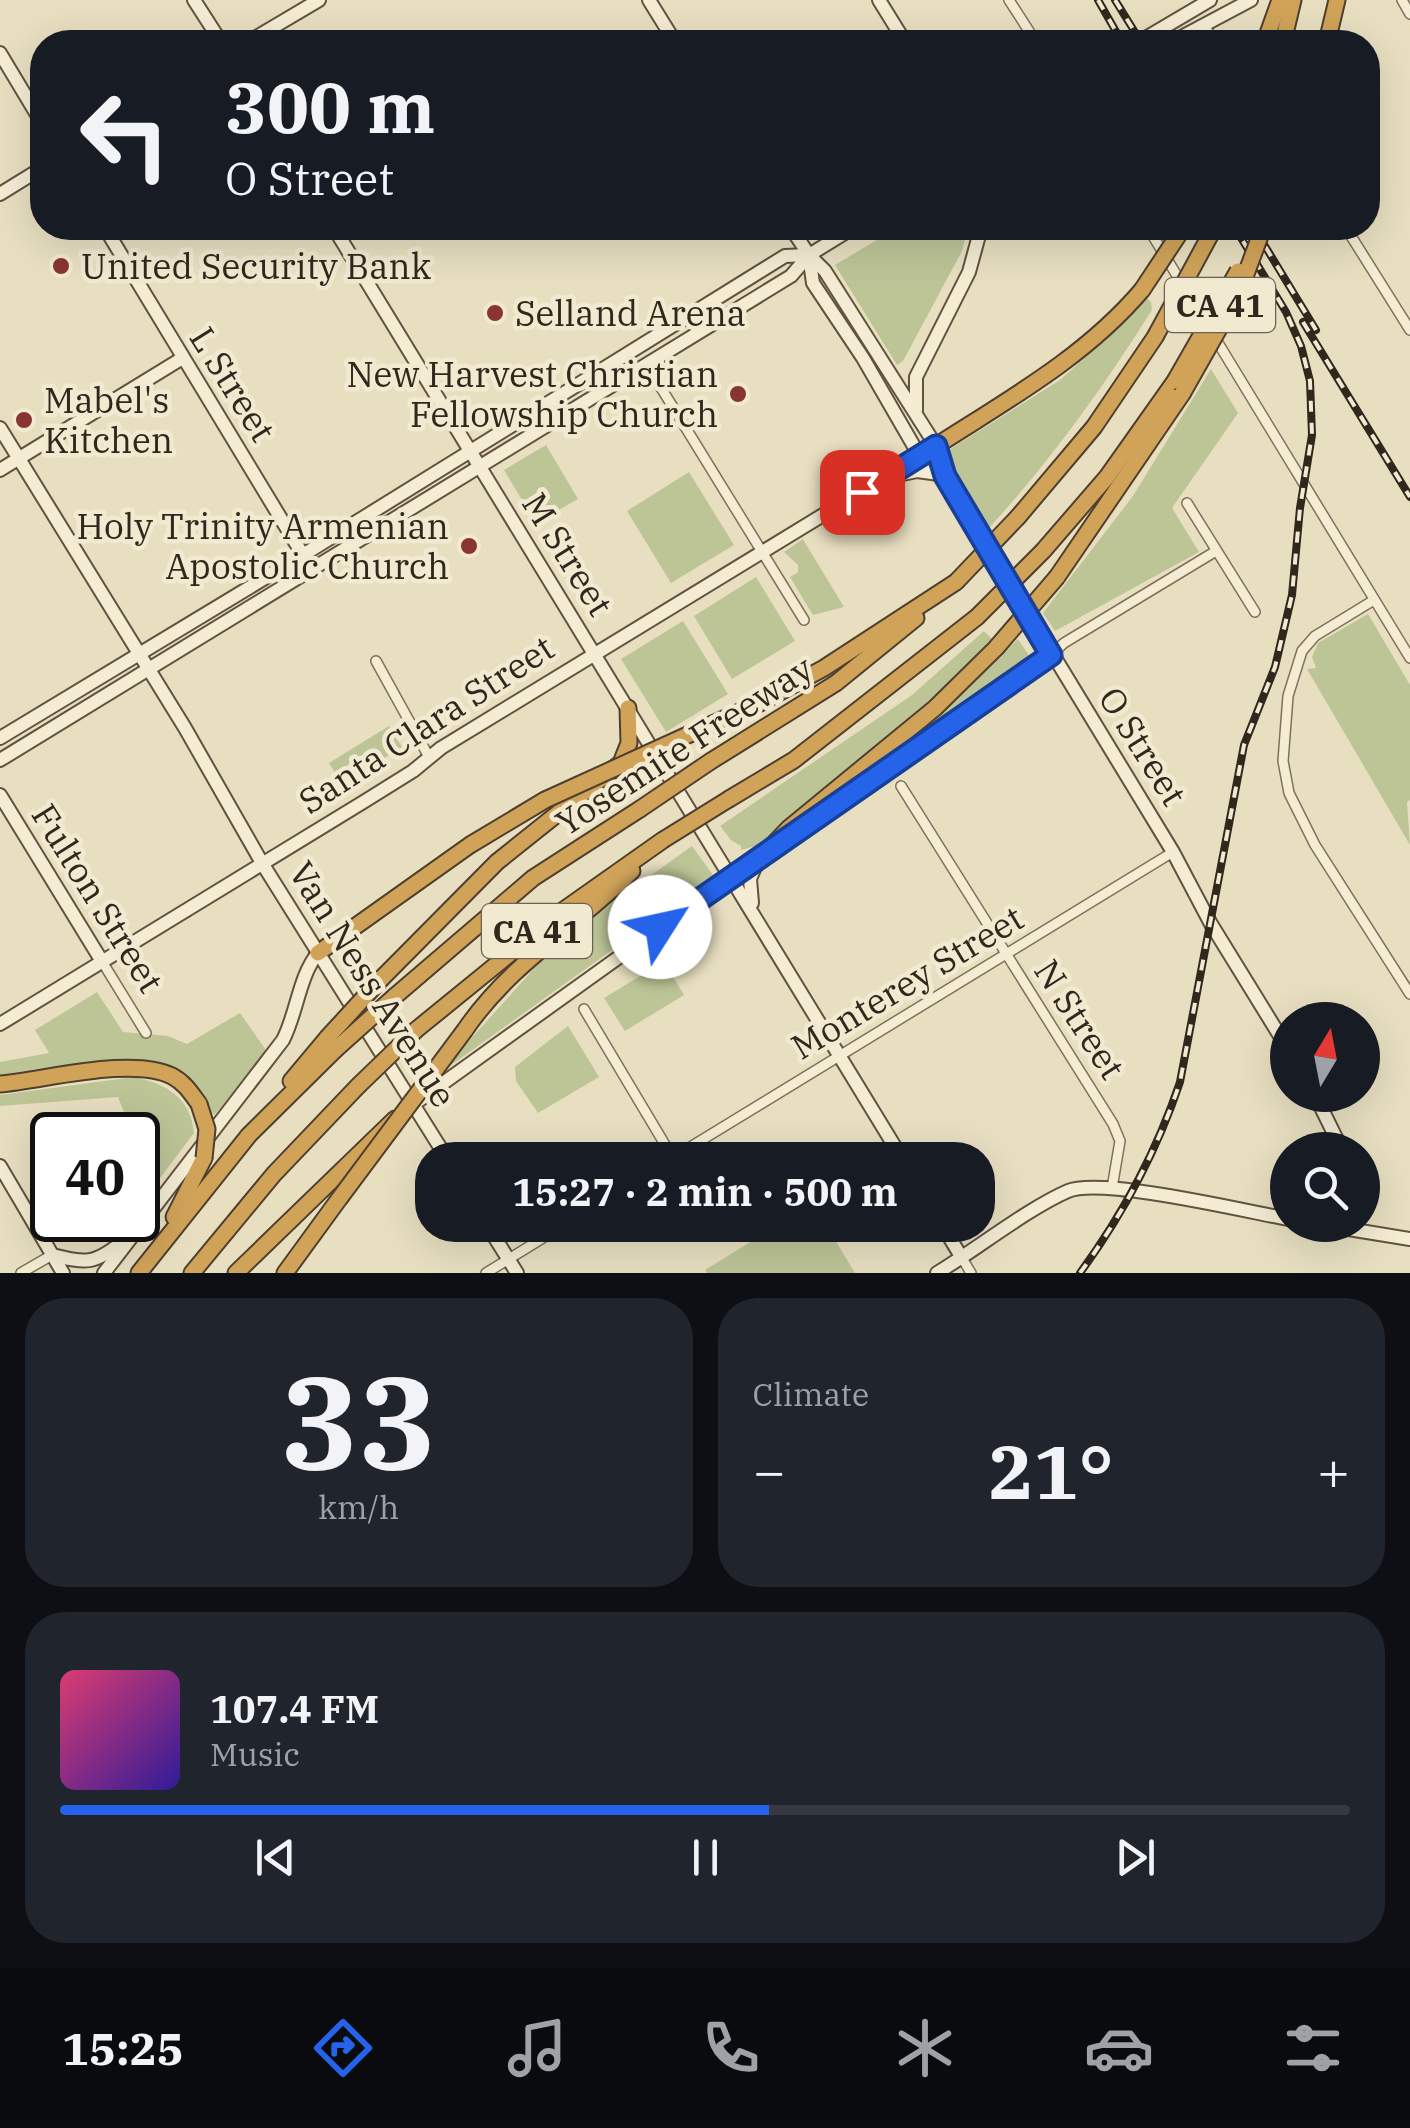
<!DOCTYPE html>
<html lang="en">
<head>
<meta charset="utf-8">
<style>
  body { margin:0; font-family:"IBM Plex Serif",serif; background:#20242c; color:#f1f3f6; height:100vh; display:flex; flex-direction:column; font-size:38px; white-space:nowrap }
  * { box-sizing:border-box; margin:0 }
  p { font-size:32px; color:#9ea1a6 }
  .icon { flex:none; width:55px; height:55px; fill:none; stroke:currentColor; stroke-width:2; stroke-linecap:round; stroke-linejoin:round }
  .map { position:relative; height:1273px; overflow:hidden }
  .panel { display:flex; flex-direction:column; gap:25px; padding:25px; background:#0d0f14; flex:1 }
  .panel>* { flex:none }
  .hud { position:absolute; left:30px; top:30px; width:1350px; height:210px; border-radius:40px; box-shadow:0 10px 40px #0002; background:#171b24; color:#f1f3f6; overflow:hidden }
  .needle { width:65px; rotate:10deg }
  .tools { position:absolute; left:1270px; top:1002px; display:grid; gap:20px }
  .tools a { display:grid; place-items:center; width:110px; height:110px; border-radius:50%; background:#171b24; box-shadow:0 10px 40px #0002; font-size:50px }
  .speed { position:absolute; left:30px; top:1112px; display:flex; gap:20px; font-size:50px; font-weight:700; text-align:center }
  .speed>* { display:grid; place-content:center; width:130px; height:130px; border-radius:50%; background:#171b24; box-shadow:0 10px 40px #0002; line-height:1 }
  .speed .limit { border:5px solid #111; border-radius:15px; background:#fff; color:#111 }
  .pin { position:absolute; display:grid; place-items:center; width:85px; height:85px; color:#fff; margin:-42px; border-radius:20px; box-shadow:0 5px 15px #0006 }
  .me { position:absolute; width:110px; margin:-55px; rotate:55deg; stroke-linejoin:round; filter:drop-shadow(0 0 8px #0008) }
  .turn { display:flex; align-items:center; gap:35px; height:210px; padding:0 30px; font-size:45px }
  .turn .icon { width:130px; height:130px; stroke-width:2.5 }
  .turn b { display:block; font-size:70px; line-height:85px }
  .big { font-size:75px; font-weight:800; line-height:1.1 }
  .panel .tile { flex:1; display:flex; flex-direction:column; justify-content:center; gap:15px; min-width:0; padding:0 35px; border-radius:40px; background:#20242c }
  .panel .dial { align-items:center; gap:0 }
  .dial b { font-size:130px; line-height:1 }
  .song { display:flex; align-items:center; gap:30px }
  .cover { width:120px; height:120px; border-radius:15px; background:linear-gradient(135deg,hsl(340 70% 55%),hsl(250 70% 35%)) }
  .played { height:10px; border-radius:5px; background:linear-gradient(90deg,#2563eb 55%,#363941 55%) }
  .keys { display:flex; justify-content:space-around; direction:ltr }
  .heat { display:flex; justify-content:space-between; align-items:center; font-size:55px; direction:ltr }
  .panel .tiles { flex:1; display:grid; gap:25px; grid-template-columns:1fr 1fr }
  .tile:last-child { grid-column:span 2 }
  .trip { position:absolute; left:415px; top:1142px; width:580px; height:100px; border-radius:40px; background:#171b24; box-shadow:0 10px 40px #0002; font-weight:800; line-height:100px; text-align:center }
  .dock { display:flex; height:160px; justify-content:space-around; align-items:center; background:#090b0e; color:#9ea1a6 }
  .dock .icon { width:70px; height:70px }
  .dock .active { color:#2563eb }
  .dock b { font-size:45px; color:#f1f3f6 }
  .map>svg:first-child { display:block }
  .green { fill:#bdc597 }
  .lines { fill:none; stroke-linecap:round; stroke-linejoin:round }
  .street-casing { stroke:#80715b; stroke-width:12 }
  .secondary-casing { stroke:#62523e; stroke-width:16 }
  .highway-casing { stroke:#4e3f2f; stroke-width:19 }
  .street { stroke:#f4ecd3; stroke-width:9 }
  .secondary { stroke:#f4ecd3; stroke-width:12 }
  .highway { stroke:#d0a359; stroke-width:15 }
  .rail-casing { stroke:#31281d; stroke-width:8 }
  .rail { stroke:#f1e9d0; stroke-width:4; stroke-dasharray:11; stroke-linecap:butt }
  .highway-bridge-casing { stroke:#4e3f2f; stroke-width:19; stroke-linecap:butt }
  .highway-bridge { stroke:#d0a359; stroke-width:15 }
  .route-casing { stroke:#184099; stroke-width:25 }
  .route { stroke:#2563eb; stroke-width:18 }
  .poi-dot { fill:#893531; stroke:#f1e9d0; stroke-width:4 }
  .labels { text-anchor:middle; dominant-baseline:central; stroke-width:9; stroke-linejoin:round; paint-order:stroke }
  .shield { fill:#f1e9d0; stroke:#6b6253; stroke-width:2.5 }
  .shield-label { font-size:32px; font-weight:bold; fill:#31281d }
  .poi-label { font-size:35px; fill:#31281d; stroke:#f1e9d0; text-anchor:start }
  .street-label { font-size:35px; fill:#31281d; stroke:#f1e9d0 }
</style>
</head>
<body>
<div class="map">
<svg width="1410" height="1273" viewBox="0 0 1410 1273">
  <rect width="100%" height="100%" fill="#e8dfc1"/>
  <g class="green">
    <path d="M 897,228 L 968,228 L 962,251 L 903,361 L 897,365 L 835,265 Z"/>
    <path d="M 1145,297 L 1151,302 L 1152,310 C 1103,388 1051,460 989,528 L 944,453 L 1060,380 L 1115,331 Z"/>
    <path d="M 1211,369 L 1238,413 L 1172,508 L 1199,552 L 1055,631 L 1043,613 L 1133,496 Z"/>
    <path d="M 546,445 L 578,499 L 536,523 L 504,470 Z"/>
    <path d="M 689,472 L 734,545 L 671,583 L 627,511 Z"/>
    <path d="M 803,539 L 804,541 L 844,607 L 813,615 L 790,577 L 798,572 L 798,565 L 784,552 Z"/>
    <path d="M 756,577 L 795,641 L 732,679 L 694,616 Z"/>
    <path d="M 1368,614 L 1410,685 L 1410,800 L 1407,802 L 1410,845 L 1307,669 L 1316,668 L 1312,657 L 1318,643 Z"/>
    <path d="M 683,621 L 728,694 L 666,732 L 621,659 Z"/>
    <path d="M 984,631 L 992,639 L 902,728 L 756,846 L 741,850 L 741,846 L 731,840 L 720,826 L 912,695 Z"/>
    <path d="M 1018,639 L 1032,660 L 877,766 L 936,719 Z"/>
    <path d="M 389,726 L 402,747 L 342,784 L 329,763 Z"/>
    <path d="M 692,846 L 713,875 L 710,880 L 440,1073 L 540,962 L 594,916 Z"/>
    <path d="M 659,968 L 670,972 L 684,995 L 625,1031 L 604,998 L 650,970 Z"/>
    <path d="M 97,992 L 123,1032 L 168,1036 L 187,1044 L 240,1013 L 268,1053 L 214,1115 C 204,1102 192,1082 179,1072 C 148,1049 42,1076 0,1076 L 0,1062 L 49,1053 L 35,1030 Z"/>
    <path d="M 568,1026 L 599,1077 L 538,1113 L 516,1081 L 515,1067 Z"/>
    <path d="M 134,1077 C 167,1084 191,1098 194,1133 L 151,1190 L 138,1189 L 138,1135 L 128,1135 L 129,1125 L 118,1097 L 0,1106 L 0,1095 Z"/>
    <path d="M 778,1225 L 826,1225 L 855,1273 L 707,1273 L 705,1270 Z"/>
  </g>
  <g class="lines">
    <g class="street-casing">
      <g id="street">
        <path d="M 1009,0 L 1036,42"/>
        <path d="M 1402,0 L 1410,14"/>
        <path d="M 1203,25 L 1216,42"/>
        <path d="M 1148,228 L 1410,658"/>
        <path d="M 1346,228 L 1410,330"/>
        <path d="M 647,365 L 804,620"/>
        <path d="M 1187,503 L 1255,612"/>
        <path d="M 1374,600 L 1315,636 L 1302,651 L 1288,696 L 1283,761 L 1289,793 L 1315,845 L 1410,994"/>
        <path d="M 1051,655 L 1064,643 L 1216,551"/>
        <path d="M 376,661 L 429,757"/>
        <path d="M 901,786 L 1113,1124 L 1120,1141 L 1112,1188"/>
        <path d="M 103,963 L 146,1033"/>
        <path d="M 584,1009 L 673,1158"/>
        <path d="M 669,1160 L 1173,852"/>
        <path d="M 962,1258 L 971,1273"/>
        <path d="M 21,1273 L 52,1255"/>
        <path d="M 486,1273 L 564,1225"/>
      </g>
    </g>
    <g class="secondary-casing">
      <g id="secondary">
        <path d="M 194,0 L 221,42"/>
        <path d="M 649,0 L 675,42"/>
        <path d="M 879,0 L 905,42"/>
        <path d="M 248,42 L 319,0"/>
        <path d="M 1139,42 L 1210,0"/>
        <path d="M 1172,42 L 1251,0"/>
        <path d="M 0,53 L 42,123"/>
        <path d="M 0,194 L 42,168"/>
        <path d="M 105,228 L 306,560"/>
        <path d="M 334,228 L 903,1160"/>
        <path d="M 791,228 L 809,255 L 825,271 L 936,446 L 945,476 L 959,500 L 1173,852 L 1211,924 L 1288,1049"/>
        <path d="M 809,255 L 813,283 L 863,358 L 919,455 L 943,475"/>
        <path d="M 916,410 L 916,377 L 969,272 L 981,228"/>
        <path d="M 0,428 L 185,728 L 262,863 L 448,1160"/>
        <path d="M 0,470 L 181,359"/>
        <path d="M 888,477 L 917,471 L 939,474"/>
        <path d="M 0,738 L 303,555 L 785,256 L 809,255"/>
        <path d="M 0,760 L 791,276 L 809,255 L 853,228"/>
        <path d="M 0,795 L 103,963"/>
        <path d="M 752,903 L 750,879 L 758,860"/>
        <path d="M 0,1024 L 365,801 L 413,771 L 441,748 L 936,446"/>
        <path d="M 1315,1095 L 1342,1150"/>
        <path d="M 414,1104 L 767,851 L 847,800 L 1051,655"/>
        <path d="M 0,1166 L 63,1273"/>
        <path d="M 487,1225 L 517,1273"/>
        <path d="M 942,1225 L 962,1258"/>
        <path d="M 1324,1225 L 1410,1239"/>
        <path d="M 52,1255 C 86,1263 93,1265 121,1243"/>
        <path d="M 104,1273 L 283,1040 C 297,1013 299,976 318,953"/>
        <path d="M 937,1273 C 977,1249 1027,1209 1068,1191 C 1101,1177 1245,1211 1288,1219"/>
      </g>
    </g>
    <g class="highway-casing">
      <g id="highway">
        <path d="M 1265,42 L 1280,0"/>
        <path d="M 1283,42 L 1293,0"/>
        <path d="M 1327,42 L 1337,0"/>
        <path d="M 936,446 C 1009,399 1085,357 1142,290"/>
        <path d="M 1018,517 L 1094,427 L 1155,337"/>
        <path d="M 1043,551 L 1107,477 L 1175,381"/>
        <path d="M 1057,577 L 1182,394"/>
        <path d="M 692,733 L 760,703 L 824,668 L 956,582"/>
        <path d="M 711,761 L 836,683 L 916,618"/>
        <path d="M 729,799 L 794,760 L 977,617"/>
        <path d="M 767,851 L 789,828 L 935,708 L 996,648"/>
        <path d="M 318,953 L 470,845 L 545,800"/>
        <path d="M 382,978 L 497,862 L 621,763 L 629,743 L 628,708"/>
        <path d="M 394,997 L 533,878 L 640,809"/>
        <path d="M 416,1030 L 561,912 L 663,840"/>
        <path d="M 465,1030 C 509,965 577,925 632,871"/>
        <path d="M 291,1081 L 327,1038"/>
        <path d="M 0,1084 C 45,1080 133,1056 172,1076 C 185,1083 191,1093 199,1104"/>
        <path d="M 174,1217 L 204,1158"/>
        <path d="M 139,1273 L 249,1135 L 335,1050"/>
        <path d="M 192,1273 L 274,1174 L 358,1086"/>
        <path d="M 236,1273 L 395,1119"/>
        <path d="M 285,1273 L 339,1199"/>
      </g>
    </g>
    <use href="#street" class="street"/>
    <use href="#secondary" class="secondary"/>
    <use href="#highway" class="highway"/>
    <g class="rail-casing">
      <g id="rail">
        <path d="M 1098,0 L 1122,42"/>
        <path d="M 1115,0 L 1141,42"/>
        <path d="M 1254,228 L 1316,330"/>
        <path d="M 1303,322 L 1410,497"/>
        <path d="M 1080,1273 C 1123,1214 1157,1151 1180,1082 L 1244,745 L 1275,667 L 1292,595 L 1300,508 L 1312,435 L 1310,381 L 1301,346 L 1286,312 L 1235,228"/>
      </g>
    </g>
    <use href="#rail" class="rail"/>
    <g class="highway-bridge-casing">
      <g id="highway-bridge">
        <path d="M 1142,290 L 1183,228"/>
        <path d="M 1155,337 L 1214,228"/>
        <path d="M 1175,381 L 1238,271"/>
        <path d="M 1182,394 L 1239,293 L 1263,228"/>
        <path d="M 956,582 L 1018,517"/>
        <path d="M 977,617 L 1043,551"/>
        <path d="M 996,648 L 1057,577"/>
        <path d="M 545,800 L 692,733"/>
        <path d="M 640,809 L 711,761"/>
        <path d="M 663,840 L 729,799"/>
        <path d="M 327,1038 L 382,978"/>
        <path d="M 335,1050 L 394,997"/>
        <path d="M 358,1086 L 416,1030"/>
        <path d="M 199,1104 L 207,1129 L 204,1158"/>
        <path d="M 339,1199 L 465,1030"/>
      </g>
    </g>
    <use href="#highway-bridge" class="highway-bridge"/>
  </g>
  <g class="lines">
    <g class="route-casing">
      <path id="route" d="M 660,927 L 1051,655 L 945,476 L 936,446 L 862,492"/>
    </g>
    <use href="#route" class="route"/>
  </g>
  <g class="poi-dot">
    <circle cx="61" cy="266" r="10"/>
    <circle cx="495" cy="313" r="10"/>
    <circle cx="738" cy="394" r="10"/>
    <circle cx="24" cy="420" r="10"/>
    <circle cx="469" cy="546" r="10"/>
  </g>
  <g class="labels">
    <g class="shield">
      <rect x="1165" y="278" width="110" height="54" rx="8"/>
      <rect x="482" y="904" width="110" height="54" rx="8"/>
    </g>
    <g class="shield-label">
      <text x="1220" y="305">CA 41</text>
      <text x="537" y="931">CA 41</text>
    </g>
    <g class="poi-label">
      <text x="81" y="266">United Security Bank</text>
      <text x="515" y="313">Selland Arena</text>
      <text x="718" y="374" text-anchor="end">New Harvest Christian<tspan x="718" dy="40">Fellowship Church</tspan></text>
      <text x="44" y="400">Mabel's<tspan x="44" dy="40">Kitchen</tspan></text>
      <text x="449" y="526" text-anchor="end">Holy Trinity Armenian<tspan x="449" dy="40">Apostolic Church</tspan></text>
    </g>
    <g class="street-label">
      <text transform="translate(233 384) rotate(58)">L Street</text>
      <text transform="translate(568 554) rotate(58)">M Street</text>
      <text transform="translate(426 724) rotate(-33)">Santa Clara Street</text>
      <text transform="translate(684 745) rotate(-33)">Yosemite Freeway</text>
      <text transform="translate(1143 746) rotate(58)">O Street</text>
      <text transform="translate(98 898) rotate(58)">Fulton Street</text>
      <text transform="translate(907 982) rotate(-31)">Monterey Street</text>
      <text transform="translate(373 984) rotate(58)">Van Ness Avenue</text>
      <text transform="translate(1080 1019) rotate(57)">N Street</text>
    </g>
  </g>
</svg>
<div class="tools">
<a><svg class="needle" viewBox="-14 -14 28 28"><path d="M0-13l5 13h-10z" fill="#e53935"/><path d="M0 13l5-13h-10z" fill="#9ea1a6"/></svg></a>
<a><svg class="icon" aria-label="search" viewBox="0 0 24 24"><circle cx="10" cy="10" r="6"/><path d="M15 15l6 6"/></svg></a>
</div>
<div class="speed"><div class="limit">40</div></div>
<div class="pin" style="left:862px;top:492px;background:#d93025"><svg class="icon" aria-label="arrive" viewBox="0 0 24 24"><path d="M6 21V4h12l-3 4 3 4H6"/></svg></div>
<svg class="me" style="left:660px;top:927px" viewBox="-20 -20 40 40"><circle r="19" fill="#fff"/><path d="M0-13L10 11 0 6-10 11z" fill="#2563eb"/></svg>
<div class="trip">15:27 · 2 min · 500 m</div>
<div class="hud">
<div class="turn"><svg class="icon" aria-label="left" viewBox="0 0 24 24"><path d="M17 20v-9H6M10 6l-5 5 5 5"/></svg><div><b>300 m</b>O Street</div></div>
</div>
</div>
<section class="panel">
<div class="tiles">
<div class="tile dial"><b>33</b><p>km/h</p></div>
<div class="tile"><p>Climate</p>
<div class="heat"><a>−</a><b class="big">21°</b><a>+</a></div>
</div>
<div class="tile">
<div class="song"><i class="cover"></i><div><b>107.4 FM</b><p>Music</p></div></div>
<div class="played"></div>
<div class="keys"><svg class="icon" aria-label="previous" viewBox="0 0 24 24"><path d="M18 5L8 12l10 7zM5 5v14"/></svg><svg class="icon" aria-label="pause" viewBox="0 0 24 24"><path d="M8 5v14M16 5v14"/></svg><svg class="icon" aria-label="next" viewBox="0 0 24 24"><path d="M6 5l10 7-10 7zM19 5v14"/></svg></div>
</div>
</div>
</section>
<nav class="dock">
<b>15:25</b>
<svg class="icon active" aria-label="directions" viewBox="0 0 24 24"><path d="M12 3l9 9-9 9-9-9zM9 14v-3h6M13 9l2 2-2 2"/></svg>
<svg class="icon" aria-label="music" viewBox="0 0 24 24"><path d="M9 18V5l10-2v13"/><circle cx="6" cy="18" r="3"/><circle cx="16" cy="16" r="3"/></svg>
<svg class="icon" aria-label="phone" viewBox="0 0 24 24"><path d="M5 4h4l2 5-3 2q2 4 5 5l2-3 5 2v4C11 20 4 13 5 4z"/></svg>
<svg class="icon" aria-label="climate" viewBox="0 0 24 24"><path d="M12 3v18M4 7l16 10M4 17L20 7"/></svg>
<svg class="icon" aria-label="car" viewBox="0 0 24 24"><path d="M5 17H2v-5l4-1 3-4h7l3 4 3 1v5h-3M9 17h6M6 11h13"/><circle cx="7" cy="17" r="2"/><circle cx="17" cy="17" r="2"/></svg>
<svg class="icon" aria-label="filters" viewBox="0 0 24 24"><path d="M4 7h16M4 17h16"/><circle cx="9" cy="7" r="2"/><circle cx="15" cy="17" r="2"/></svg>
</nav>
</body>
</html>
